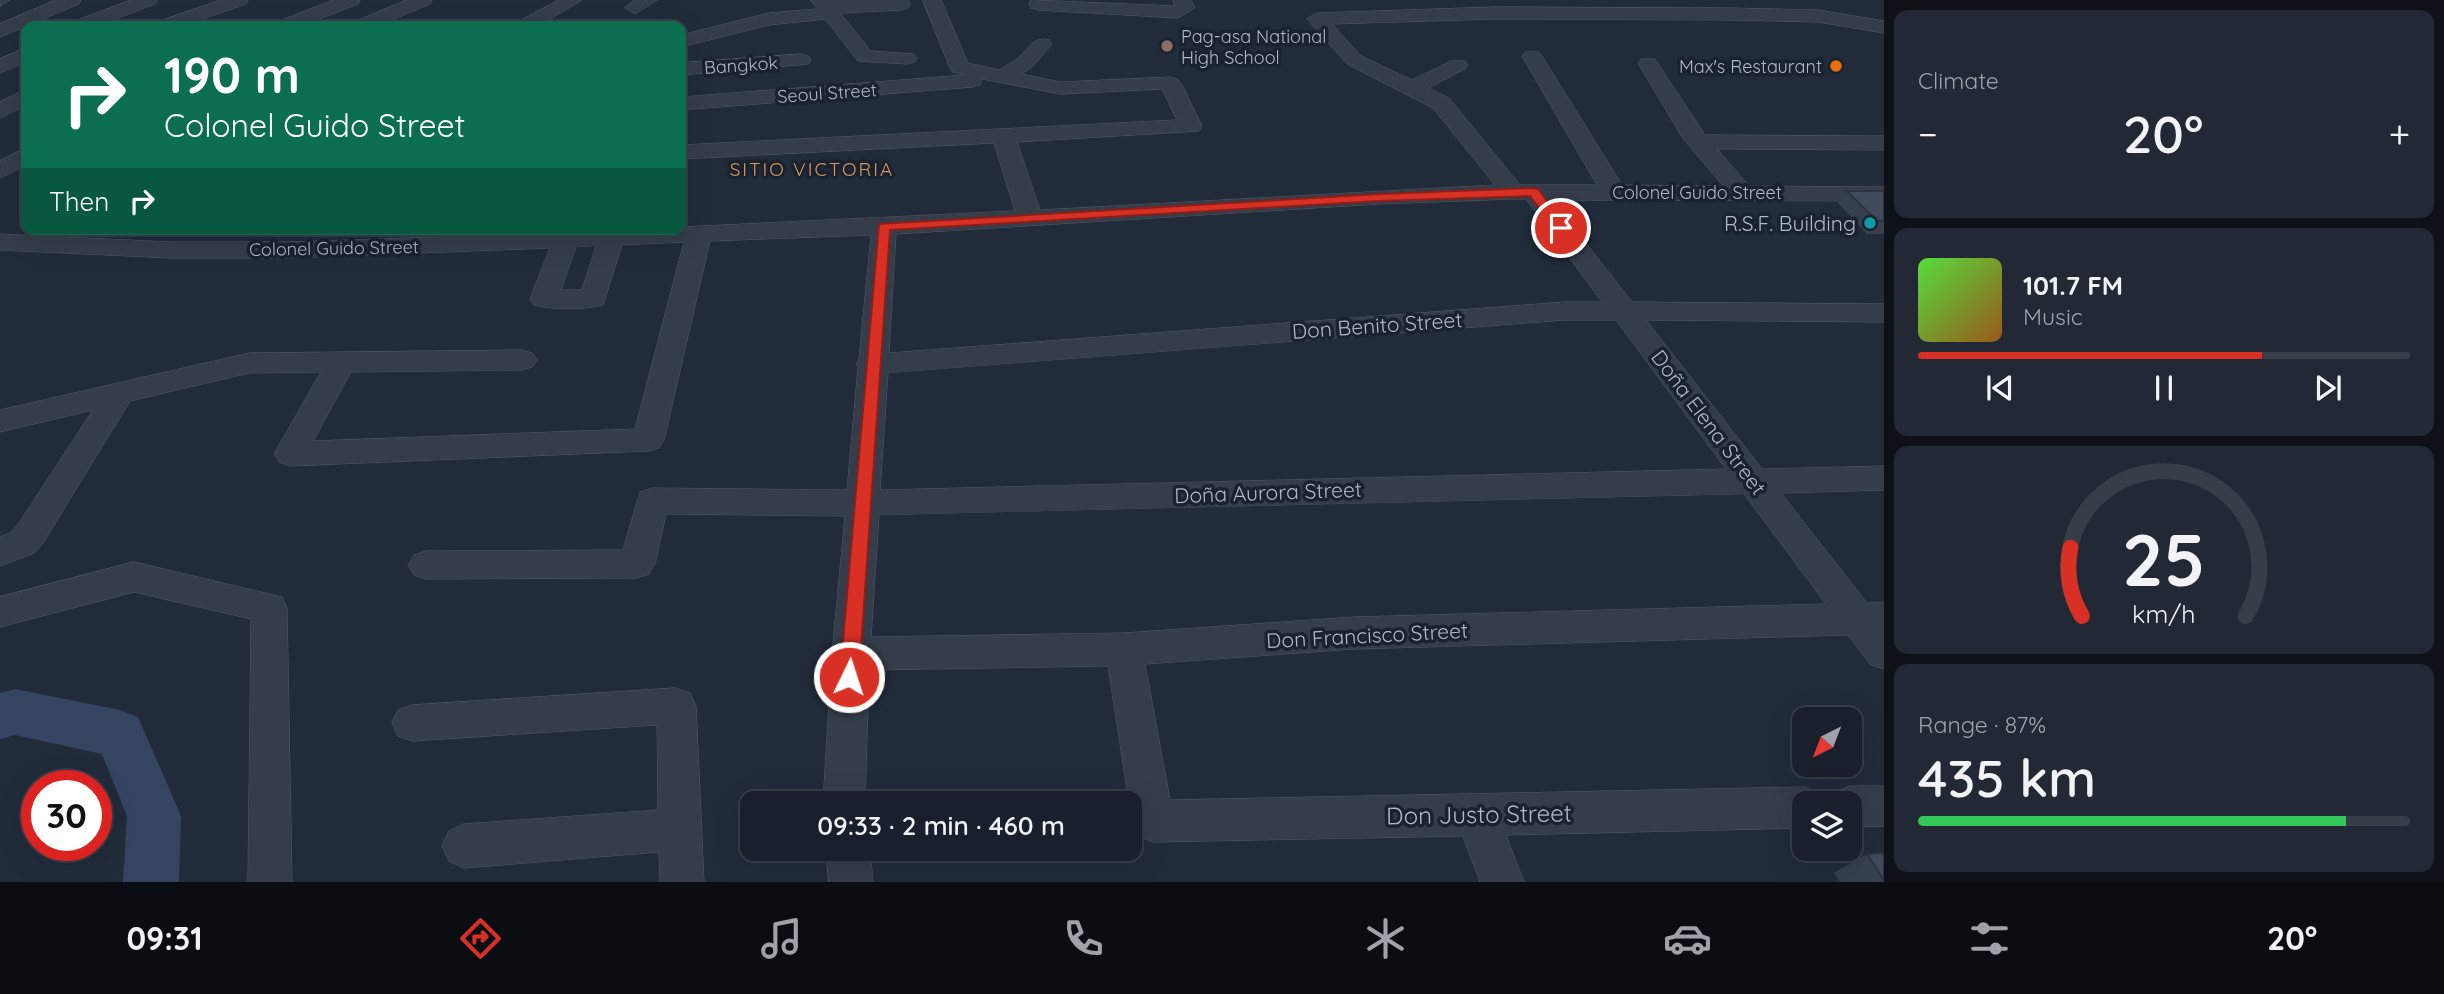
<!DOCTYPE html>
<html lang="en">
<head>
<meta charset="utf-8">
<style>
  body { margin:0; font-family:Quicksand,sans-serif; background:#222834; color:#f1f3f6; height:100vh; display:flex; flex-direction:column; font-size:26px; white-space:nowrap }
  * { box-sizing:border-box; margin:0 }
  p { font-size:23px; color:#9fa3a9 }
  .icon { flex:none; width:38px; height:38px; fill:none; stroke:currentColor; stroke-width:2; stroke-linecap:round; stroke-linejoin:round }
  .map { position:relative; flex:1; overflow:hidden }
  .panel { display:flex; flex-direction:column; gap:10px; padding:10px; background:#0e1218; width:560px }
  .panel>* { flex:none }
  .top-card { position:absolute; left:21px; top:21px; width:665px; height:214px; border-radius:14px; box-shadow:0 7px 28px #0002,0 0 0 2px #373e48; background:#0b6e4f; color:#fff; overflow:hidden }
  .needle { width:46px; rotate:222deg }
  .buttons { position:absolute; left:1792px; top:707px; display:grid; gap:14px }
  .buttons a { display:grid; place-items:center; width:70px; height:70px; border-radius:14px; background:#19202c; box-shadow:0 7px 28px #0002,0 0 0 2px #373e48; font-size:35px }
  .speed { position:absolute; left:21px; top:770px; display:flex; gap:14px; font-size:35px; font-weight:700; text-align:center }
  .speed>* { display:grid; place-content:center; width:91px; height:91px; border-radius:50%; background:#19202c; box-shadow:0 7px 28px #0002,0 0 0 2px #373e48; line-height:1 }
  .speed .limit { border:10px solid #d22; background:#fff; color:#111 }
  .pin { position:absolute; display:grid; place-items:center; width:60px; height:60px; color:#fff; margin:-30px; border:4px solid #fff; border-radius:50%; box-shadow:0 2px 7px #0007 }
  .me { position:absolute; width:77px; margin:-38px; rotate:4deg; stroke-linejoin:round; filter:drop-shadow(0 0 5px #0008) }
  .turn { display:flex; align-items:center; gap:24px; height:147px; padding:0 28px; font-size:32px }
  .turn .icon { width:91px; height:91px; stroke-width:2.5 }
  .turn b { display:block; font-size:49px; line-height:60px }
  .then { display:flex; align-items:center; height:66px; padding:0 28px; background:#0003; gap:14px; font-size:26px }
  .big { font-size:52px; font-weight:600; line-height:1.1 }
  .panel .widget { flex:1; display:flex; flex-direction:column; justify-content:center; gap:10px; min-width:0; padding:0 24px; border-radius:14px; background:#222834 }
  .panel .dial { align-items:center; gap:0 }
  .dial svg { height:182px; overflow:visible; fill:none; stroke:#373e48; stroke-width:7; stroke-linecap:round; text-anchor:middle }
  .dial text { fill:#f1f3f6; stroke:none }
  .song { display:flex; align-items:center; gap:21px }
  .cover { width:84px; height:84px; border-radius:10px; background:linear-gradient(135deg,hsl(110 70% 55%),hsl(30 70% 35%)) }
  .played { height:7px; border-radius:4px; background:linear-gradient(90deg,#d93025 70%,#373e48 70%) }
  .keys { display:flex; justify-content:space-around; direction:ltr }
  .heat { display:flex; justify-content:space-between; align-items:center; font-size:38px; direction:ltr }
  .charge { height:10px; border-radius:5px; background:linear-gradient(90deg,#34c759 87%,#373e48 0) }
  .trip { position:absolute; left:740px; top:791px; width:402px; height:70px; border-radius:14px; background:#19202c; box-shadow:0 7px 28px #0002,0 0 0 2px #373e48; font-weight:600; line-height:70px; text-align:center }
  .menu { display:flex; height:112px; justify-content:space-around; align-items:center; background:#0a0d12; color:#9fa3a9 }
  .menu .icon { width:49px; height:49px }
  .menu .on { color:#d93025 }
  .menu b { font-size:32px; color:#f1f3f6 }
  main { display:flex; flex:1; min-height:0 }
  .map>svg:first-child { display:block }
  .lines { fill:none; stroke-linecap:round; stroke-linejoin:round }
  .river { fill:#354561; fill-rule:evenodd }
  .minor-casing { stroke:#535a68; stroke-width:1 }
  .minor { fill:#353d4a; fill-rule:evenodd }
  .wall { fill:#37404f }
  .building { fill:#404a5c; stroke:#2d3440; stroke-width:2 }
  .route { fill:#d93025; stroke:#8d1f18; stroke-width:2 }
  .education-dot { fill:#8d6e63; stroke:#1a222f; stroke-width:2.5 }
  .food-dot { fill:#e8710a; stroke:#1a222f; stroke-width:2.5 }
  .culture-dot { fill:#0f9aa8; stroke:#1a222f; stroke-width:2.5 }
  .labels { text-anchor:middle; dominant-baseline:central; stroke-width:7; stroke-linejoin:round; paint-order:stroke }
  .far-poi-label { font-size:18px; fill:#b0b7c6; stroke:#1a222f; text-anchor:start }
  .far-street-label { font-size:18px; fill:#b0b7c6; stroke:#1a222f }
  .far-neighbourhood-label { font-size:19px; letter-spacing:2px; fill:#d5975c; stroke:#1a222f }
  .poi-label { font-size:21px; fill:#b0b7c6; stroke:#1a222f; text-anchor:end }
  .street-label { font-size:21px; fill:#b0b7c6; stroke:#1a222f }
  .near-street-label { font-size:24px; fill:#b0b7c6; stroke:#1a222f }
</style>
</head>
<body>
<main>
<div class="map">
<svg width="1884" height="882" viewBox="0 0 1884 882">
  <rect width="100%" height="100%" fill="#212b3a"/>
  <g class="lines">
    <path class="river" d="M 15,689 L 120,710 L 138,717 L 181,816 L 179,882 L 123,882 L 127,816 L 102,754 L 15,735 L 0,739 L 0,693 Z"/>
    <g class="minor-casing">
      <g id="minor">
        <path d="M 0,0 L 10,0 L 1,6 Z"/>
        <path d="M 56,0 L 81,0 L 79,4 L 0,37 L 0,24 Z"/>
        <path d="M 131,0 L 157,0 L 155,4 L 97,26 L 70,26 L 73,22 Z"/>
        <path d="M 221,0 L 248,0 L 246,4 L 182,26 L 154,26 L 157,22 Z"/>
        <path d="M 334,0 L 360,0 L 358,4 L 301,26 L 274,26 L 277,22 Z"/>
        <path d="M 407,0 L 432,0 L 430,4 L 377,26 L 351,26 L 354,22 Z"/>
        <path d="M 559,0 L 582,0 L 539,26 L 515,26 L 518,22 Z"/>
        <path d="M 635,0 L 657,0 L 635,14 L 625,8 Z"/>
        <path d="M 811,0 L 908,0 L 910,4 L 908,8 L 901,10 L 840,13 L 871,51 L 914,54 L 917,58 L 914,62 L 907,64 L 858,61 L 825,19 L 769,25 L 681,47 L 681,35 L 769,13 L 817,9 Z"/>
        <path d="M 923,0 L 941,0 L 968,63 L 999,70 C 1006,65 1014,62 1020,56 C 1030,47 1034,36 1049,40 L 1052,44 L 1032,67 L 1022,74 L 1060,82 L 1170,77 L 1177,79 L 1181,83 L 1202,126 L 1199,131 L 1017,142 L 1040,210 L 1495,185 L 1433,108 L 1347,64 L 1307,19 L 1317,13 L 1494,7 L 1731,8 L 1818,10 L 1884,21 L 1884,33 L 1818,22 L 1731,20 L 1494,19 L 1332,24 L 1361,56 L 1412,80 L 1451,61 L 1465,61 L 1468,65 L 1465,69 L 1428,88 L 1449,98 L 1520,185 L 1597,185 L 1522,56 L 1525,52 L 1539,52 L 1542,56 L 1622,185 L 1723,186 L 1682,137 L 1638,63 L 1641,59 L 1655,59 L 1705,135 L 1884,136 L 1884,150 L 1717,149 L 1749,186 L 1884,187 L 1884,201 L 1552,200 L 1632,302 L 1884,304 L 1884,322 L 1646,320 L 1762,469 L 1884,466 L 1884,490 L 1781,493 L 1867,603 L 1884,602 L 1884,669 L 1871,665 L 1848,635 L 1354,649 L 1145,664 L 1170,800 L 1804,787 L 1819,793 L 1823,803 L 1804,803 L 1804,828 L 1506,835 L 1524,882 L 1480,882 L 1463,836 L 1153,842 L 1138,836 L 1132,821 L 1108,666 L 869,670 L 865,803 L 823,803 L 832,654 L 845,516 L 666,514 L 655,564 L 649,574 L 637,578 L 426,579 L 414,575 L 408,565 L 414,555 L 426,551 L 623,550 L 640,492 L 652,488 L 847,490 L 858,367 L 856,364 L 859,359 L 871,235 L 710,241 L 664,440 L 659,448 L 648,451 L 290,466 L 279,462 L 274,454 L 321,372 L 249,373 L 130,401 L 43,543 L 34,553 L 0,566 L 0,537 L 10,533 L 19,523 L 93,410 L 0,432 L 0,410 L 249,353 L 522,350 L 532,353 L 537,360 L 532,367 L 522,370 L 351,372 L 313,441 L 635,429 L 684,242 L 622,245 L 603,305 C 583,310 554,310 534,305 L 530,299 L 550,248 L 287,258 L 171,258 L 0,250 L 0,234 L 171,242 L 287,242 L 681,229 L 681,227 L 1015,211 L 994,143 L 681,159 L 681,145 L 1177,120 L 1162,89 L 1060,94 L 982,79 L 980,85 L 973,87 L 681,110 L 681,97 L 965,75 L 953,72 L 950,68 ZM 1513,199 L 1526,199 L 1602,302 L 1565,302 L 889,353 L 896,234 L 1379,204 ZM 596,246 L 582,290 L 561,290 L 576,247 ZM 1565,320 L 1616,320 L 1726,469 L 880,490 L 888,373 ZM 1744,494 L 1826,604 L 1354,617 L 1124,633 L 871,637 L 879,515 Z"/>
        <path d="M 1031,0 L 1175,6 L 1173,0 L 1191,0 L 1195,8 L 1178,18 L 1038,10 L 1031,8 L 1029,4 Z"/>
        <path d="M 26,48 L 26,62 L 0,73 L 0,59 Z"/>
        <path d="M 801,54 L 808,56 L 811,60 L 808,64 L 681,75 L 681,63 Z"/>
        <path d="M 26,90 L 26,105 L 0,118 L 0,102 Z"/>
        <path d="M 26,148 L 26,165 L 0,178 L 0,161 Z"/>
        <path d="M 134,562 L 282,597 L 287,608 L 292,882 L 248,882 L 251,619 L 134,592 L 0,627 L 0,597 Z"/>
        <path d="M 676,688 L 690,693 L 696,706 L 704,882 L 660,882 L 659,852 L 464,868 L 449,861 L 442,846 L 449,831 L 464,824 L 658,810 L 657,725 L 412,741 L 398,736 L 392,723 L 398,710 L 412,705 Z"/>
        <path d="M 1850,786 L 1884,786 L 1884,826 L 1850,827 L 1850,803 L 1831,803 L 1835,793 Z"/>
        <path d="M 826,849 L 870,849 L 873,882 L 829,882 Z"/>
      </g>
    </g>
    <use href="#minor" class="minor"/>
  </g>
  <g class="wall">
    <path d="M 1847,191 L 1884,191 L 1884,234 L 1867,234 L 1838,203 Z"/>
    <path d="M 1884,853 L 1884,882 L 1840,882 L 1834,873 L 1867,854 Z"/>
  </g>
  <g class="building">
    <path d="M 1847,191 L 1884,191 L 1884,221 L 1877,221 Z"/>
    <path d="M 1884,853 L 1884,880 L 1867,854 Z"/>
  </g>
  <path class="route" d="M 1533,188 L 1538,189 L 1565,225 L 1565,230 L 1556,230 L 1530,196 L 1379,201 L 890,230 L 859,677 L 856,683 L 849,686 L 842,683 L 840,677 L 879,224 L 1379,194 Z"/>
  <circle class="education-dot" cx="1167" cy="46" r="7"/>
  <circle class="food-dot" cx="1836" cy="66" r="7"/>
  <circle class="culture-dot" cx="1870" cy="223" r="7"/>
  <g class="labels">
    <g class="far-poi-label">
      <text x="1181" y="36">Pag-asa National<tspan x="1181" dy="21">High School</tspan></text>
      <text x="1822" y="66" text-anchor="end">Max's Restaurant</text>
    </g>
    <g class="far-street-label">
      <text transform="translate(741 65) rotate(-4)">Bangkok</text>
      <text transform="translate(827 93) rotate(-4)">Seoul Street</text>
      <text x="1697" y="192">Colonel Guido Street</text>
      <text transform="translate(334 248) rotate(-1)">Colonel Guido Street</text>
    </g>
    <g class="far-neighbourhood-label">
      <text x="812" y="169">SITIO VICTORIA</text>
    </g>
    <g class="poi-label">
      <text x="1856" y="223">R.S.F. Building</text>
    </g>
    <g class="street-label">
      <text transform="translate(1377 325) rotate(-4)">Don Benito Street</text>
      <text transform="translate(1709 422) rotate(53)">Doña Elena Street</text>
      <text transform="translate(1268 492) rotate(-2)">Doña Aurora Street</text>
      <text transform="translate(1367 635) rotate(-3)">Don Francisco Street</text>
    </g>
    <g class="near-street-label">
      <text transform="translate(1479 814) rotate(-1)">Don Justo Street</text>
    </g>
  </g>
</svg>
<div class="buttons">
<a><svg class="needle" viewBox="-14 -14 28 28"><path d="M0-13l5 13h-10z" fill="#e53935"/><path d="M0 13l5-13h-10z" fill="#9fa3a9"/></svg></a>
<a><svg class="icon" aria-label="layers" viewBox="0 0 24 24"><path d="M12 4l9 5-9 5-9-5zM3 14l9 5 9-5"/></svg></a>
</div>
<div class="speed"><div class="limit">30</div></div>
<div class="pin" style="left:1561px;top:228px;background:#d93025"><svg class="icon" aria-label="arrive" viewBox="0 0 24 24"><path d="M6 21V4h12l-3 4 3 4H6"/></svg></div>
<svg class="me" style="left:849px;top:677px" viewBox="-20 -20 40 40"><circle r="17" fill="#d93025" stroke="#fff" stroke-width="3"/><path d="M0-11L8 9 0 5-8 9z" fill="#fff"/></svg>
<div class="trip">09:33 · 2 min · 460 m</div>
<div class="top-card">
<div class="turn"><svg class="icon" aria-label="right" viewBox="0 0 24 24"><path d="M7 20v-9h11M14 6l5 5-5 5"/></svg><div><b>190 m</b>Colonel Guido Street</div></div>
<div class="then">Then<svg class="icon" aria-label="right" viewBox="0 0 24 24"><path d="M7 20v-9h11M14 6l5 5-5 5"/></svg></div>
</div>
</div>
<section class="panel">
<div class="widget"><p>Climate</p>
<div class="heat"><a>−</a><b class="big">20°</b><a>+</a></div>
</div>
<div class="widget">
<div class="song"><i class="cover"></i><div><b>101.7 FM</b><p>Music</p></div></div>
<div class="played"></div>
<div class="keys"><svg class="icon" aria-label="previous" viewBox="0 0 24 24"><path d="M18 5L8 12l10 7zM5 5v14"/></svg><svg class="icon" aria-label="pause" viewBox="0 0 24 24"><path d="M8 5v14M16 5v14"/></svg><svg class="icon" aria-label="next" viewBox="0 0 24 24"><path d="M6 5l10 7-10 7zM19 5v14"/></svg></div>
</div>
<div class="widget dial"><svg viewBox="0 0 100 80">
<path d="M14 69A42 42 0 1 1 86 69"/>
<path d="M14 69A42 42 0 0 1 9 39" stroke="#d93025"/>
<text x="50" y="56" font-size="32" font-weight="700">25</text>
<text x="50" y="72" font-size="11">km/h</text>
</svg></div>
<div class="widget"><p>Range · 87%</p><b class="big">435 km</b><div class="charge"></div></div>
</section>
</main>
<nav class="menu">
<b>09:31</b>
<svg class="icon on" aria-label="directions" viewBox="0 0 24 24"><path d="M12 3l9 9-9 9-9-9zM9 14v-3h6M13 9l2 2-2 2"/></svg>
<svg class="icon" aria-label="music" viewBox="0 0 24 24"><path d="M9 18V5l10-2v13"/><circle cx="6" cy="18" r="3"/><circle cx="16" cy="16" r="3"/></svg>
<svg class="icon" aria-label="phone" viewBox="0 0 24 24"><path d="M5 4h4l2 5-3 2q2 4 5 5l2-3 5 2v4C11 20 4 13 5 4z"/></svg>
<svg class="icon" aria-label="climate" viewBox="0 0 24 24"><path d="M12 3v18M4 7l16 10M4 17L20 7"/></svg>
<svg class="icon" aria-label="car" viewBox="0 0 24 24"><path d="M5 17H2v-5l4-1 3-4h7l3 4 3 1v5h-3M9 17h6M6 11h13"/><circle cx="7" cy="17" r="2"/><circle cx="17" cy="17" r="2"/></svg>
<svg class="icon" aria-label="filters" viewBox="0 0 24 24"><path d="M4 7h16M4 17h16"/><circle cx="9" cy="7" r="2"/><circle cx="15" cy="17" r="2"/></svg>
<b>20°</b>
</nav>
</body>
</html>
